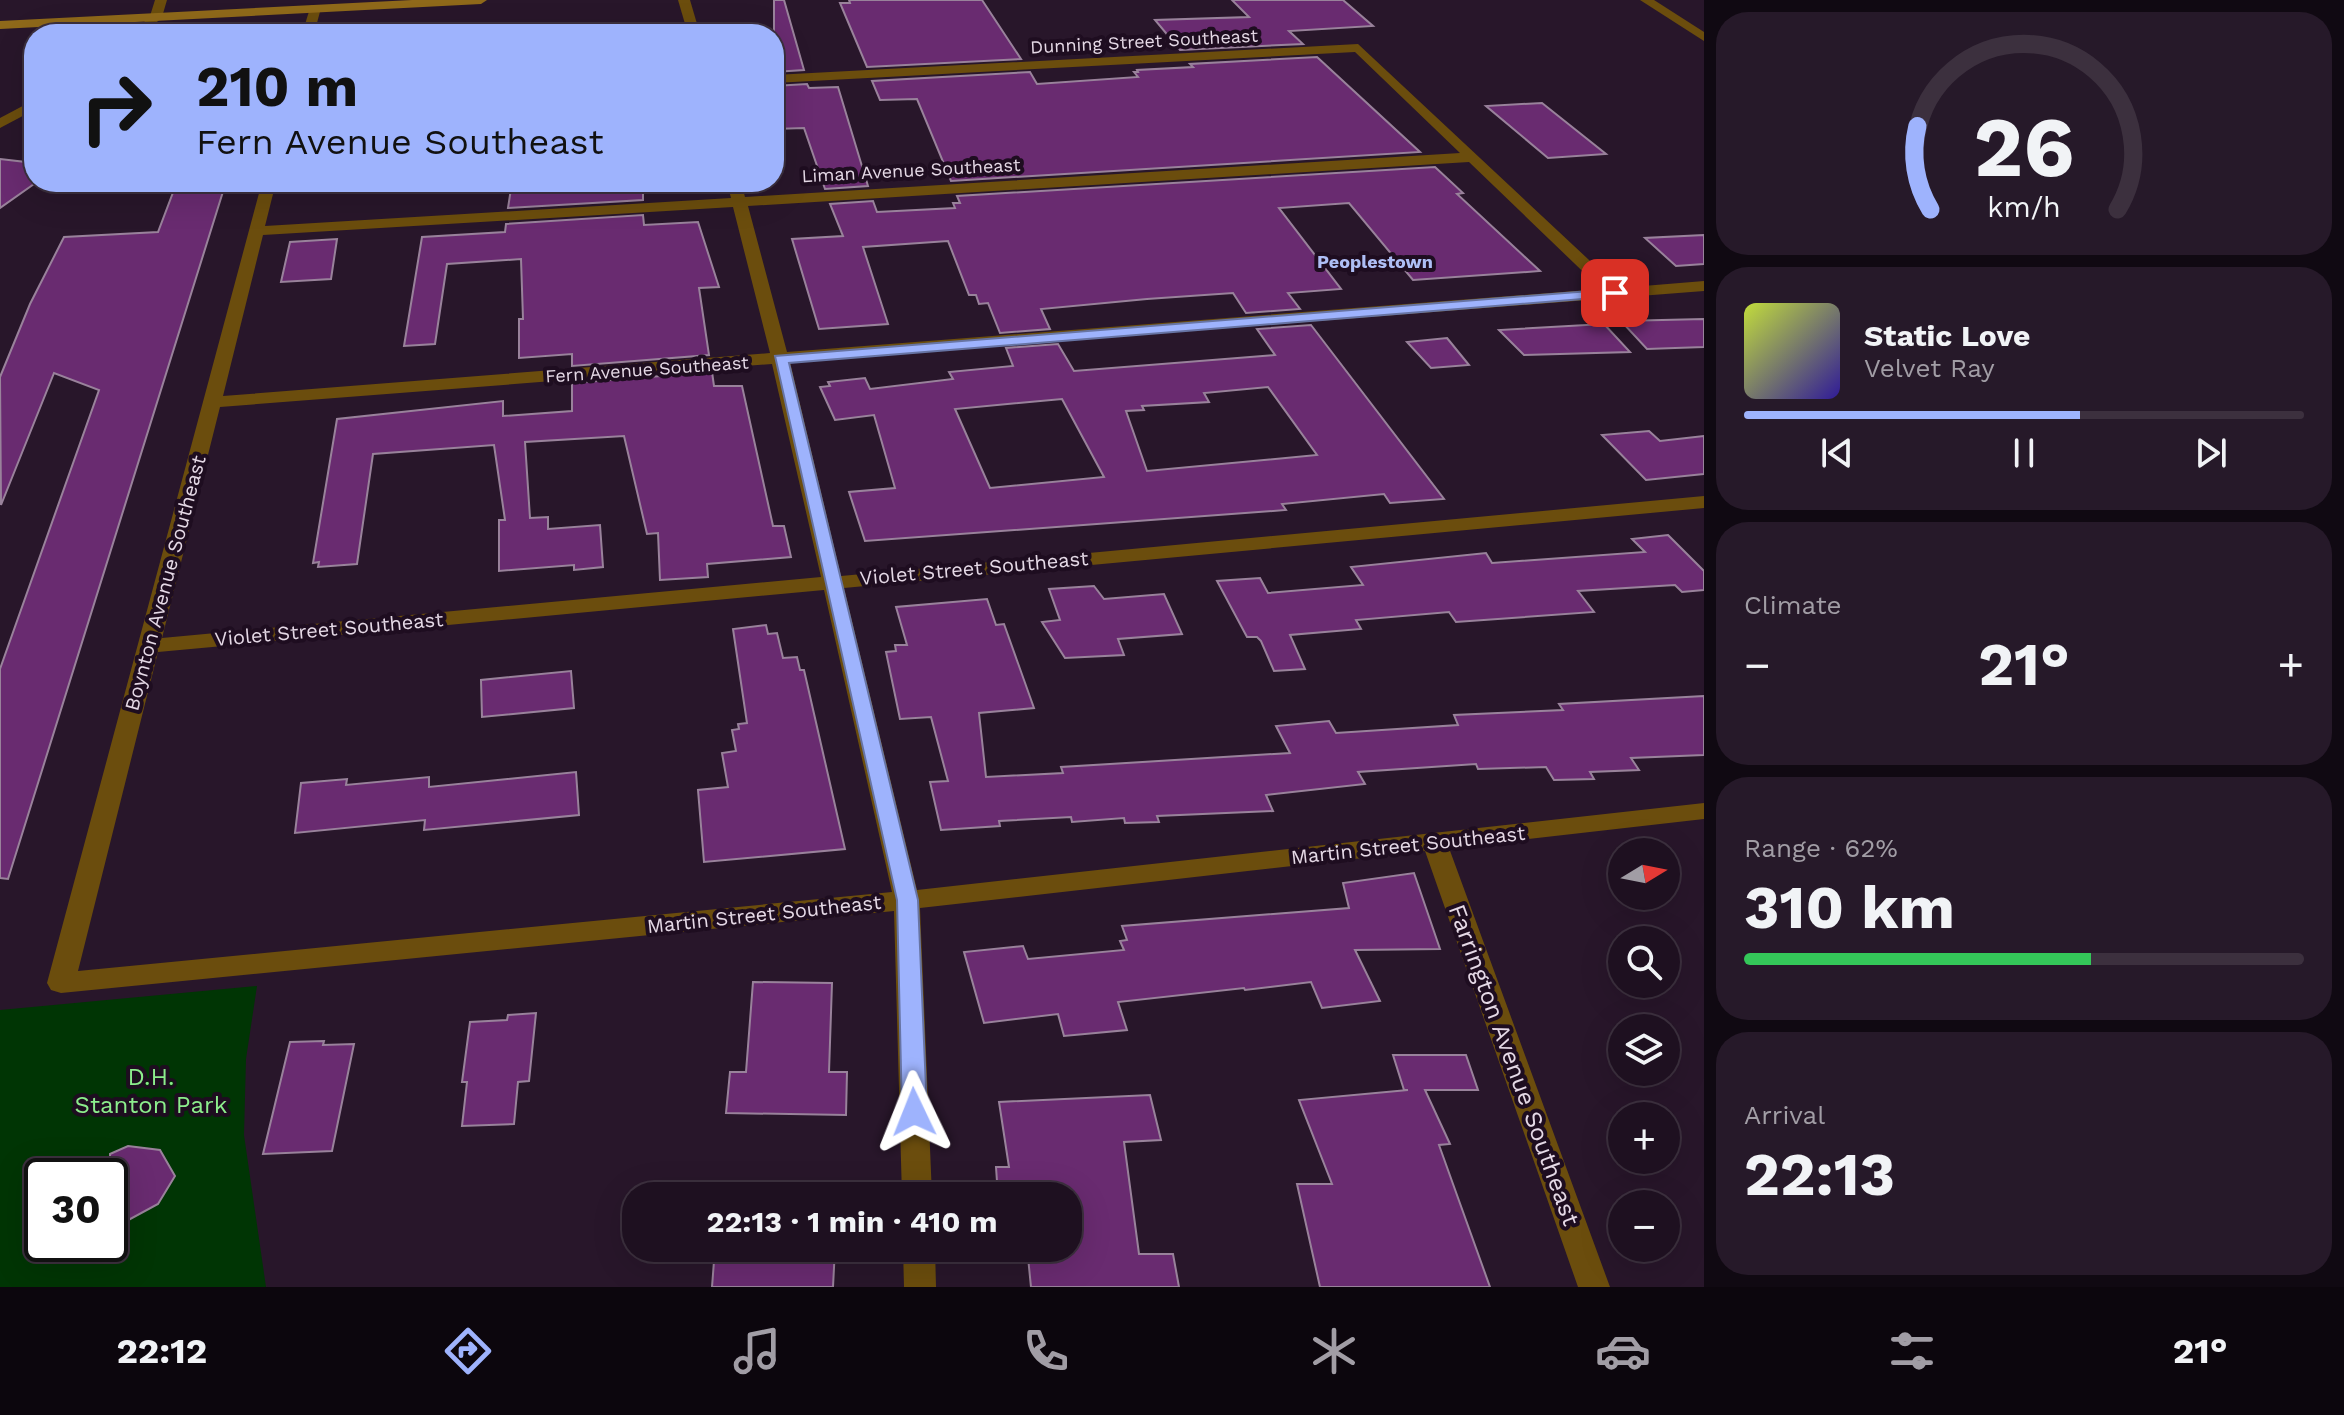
<!DOCTYPE html>
<html lang="en">
<head>
<meta charset="utf-8">
<style>
  body { margin:0; font-family:"Work Sans",sans-serif; background:#261929; color:#f1f3f6; height:100vh; display:flex; flex-direction:column; font-size:30px; white-space:nowrap }
  * { box-sizing:border-box; margin:0 }
  p { font-size:26px; color:#a19da5 }
  .icon { flex:none; width:44px; height:44px; fill:none; stroke:currentColor; stroke-width:2; stroke-linecap:round; stroke-linejoin:round }
  .map { position:relative; flex:1; overflow:hidden }
  .panel { display:flex; flex-direction:column; gap:12px; padding:12px; background:#100912; width:640px }
  .panel>* { flex:none }
  .top-card { position:absolute; left:24px; top:24px; width:760px; height:168px; border-radius:32px; box-shadow:0 8px 32px #0002,0 0 0 2px #3c303e; background:#9eb3fd; color:#111; overflow:hidden }
  .needle { width:52px; rotate:80deg }
  .fabs { position:absolute; left:1608px; top:838px; display:grid; gap:16px }
  .fabs a { display:grid; place-items:center; width:72px; height:72px; border-radius:50%; background:#1e1020; box-shadow:0 8px 32px #0002,0 0 0 2px #3c303e; font-size:40px }
  .speed { position:absolute; left:24px; top:1158px; display:flex; gap:16px; font-size:40px; font-weight:700; text-align:center }
  .speed>* { display:grid; place-content:center; width:104px; height:104px; border-radius:50%; background:#1e1020; box-shadow:0 8px 32px #0002,0 0 0 2px #3c303e; line-height:1 }
  .speed .limit { border:4px solid #111; border-radius:12px; background:#fff; color:#111 }
  .pin { position:absolute; display:grid; place-items:center; width:68px; height:68px; color:#fff; margin:-34px; border-radius:16px; box-shadow:0 4px 12px #0006 }
  .me { position:absolute; width:88px; margin:-44px; rotate:358deg; stroke-linejoin:round; filter:drop-shadow(0 0 6px #0008) }
  .turn { display:flex; align-items:center; gap:28px; height:168px; padding:0 40px; font-size:36px }
  .turn .icon { width:104px; height:104px; stroke-width:2.5 }
  .turn b { display:block; font-size:56px; line-height:68px }
  .big { font-size:60px; font-weight:700; line-height:1.1 }
  .panel .card { flex:1; display:flex; flex-direction:column; justify-content:center; gap:12px; min-width:0; padding:0 28px; border-radius:32px; background:#261929 }
  .panel .dial { align-items:center; gap:0 }
  .dial svg { height:208px; overflow:visible; fill:none; stroke:#3c303e; stroke-width:7; stroke-linecap:round; text-anchor:middle }
  .dial text { fill:#f1f3f6; stroke:none }
  .song { display:flex; align-items:center; gap:24px }
  .cover { width:96px; height:96px; border-radius:12px; background:linear-gradient(135deg,hsl(70 70% 55%),hsl(250 70% 35%)) }
  .played { height:8px; border-radius:4px; background:linear-gradient(90deg,#9eb3fd 60%,#3c303e 60%) }
  .keys { display:flex; justify-content:space-around; direction:ltr }
  .heat { display:flex; justify-content:space-between; align-items:center; font-size:44px; direction:ltr }
  .charge { height:12px; border-radius:6px; background:linear-gradient(90deg,#34c759 62%,#3c303e 0) }
  .trip { position:absolute; left:622px; top:1182px; width:460px; height:80px; border-radius:32px; background:#1e1020; box-shadow:0 8px 32px #0002,0 0 0 2px #3c303e; font-weight:700; line-height:80px; text-align:center }
  .menu { display:flex; height:128px; justify-content:space-around; align-items:center; background:#0c060d; color:#a19da5 }
  .menu .icon { width:56px; height:56px }
  .menu .active { color:#9eb3fd }
  .menu b { font-size:36px; color:#f1f3f6 }
  main { display:flex; flex:1; min-height:0 }
  .map>svg:first-child { display:block }
  .green { fill:#003504; fill-rule:evenodd }
  .building { fill:#692b70; stroke:#99829b; stroke-width:2; fill-rule:evenodd }
  .lines { fill:none; stroke-linecap:round; stroke-linejoin:round }
  .minor { fill:#6b4d0d; fill-rule:evenodd }
  .tertiary { fill:#6b4d0d; fill-rule:evenodd }
  .secondary { fill:#8f691a; fill-rule:evenodd }
  .route { fill:#9eb3fd; stroke:#6774a4; stroke-width:2 }
  .labels { text-anchor:middle; dominant-baseline:central; stroke-width:8; stroke-linejoin:round; paint-order:stroke }
  .far-street-label { font-size:18px; fill:#e5d9e6; stroke:#1e0d20 }
  .far-neighbourhood-label { font-size:18px; font-weight:bold; fill:#aebef5; stroke:#1e0d20 }
  .street-label { font-size:20px; fill:#e5d9e6; stroke:#1e0d20 }
  .near-street-label { font-size:24px; fill:#e5d9e6; stroke:#1e0d20 }
  .near-park-label { font-size:24px; fill:#8ced8c; stroke:#1e0d20 }
</style>
</head>
<body>
<main>
<div class="map">
<svg width="1704" height="1287" viewBox="0 0 1704 1287">
  <rect width="100%" height="100%" fill="#28162a"/>
  <path class="green" d="M 257,986 L 246,1059 L 244,1135 L 266,1287 L 0,1287 L 0,1010 ZM 42,1176 L 110,1176 L 110,1244 L 42,1244 Z"/>
  <g class="building">
    <path d="M 774,0 L 784,0 L 804,70 L 774,72 Z"/>
    <path d="M 849,0 L 982,0 L 1021,59 L 867,67 L 840,3 L 850,3 Z"/>
    <path d="M 1232,0 L 1343,0 L 1373,26 L 1289,31 L 1303,44 L 1180,50 L 1155,20 L 1249,17 Z"/>
    <path d="M 1317,57 L 1420,152 L 951,181 L 917,99 L 880,100 L 872,81 L 1030,72 L 1037,84 L 1138,77 L 1134,72 L 1138,72 L 1137,70 L 1193,67 L 1190,64 Z"/>
    <path d="M 807,84 L 809,88 L 838,87 L 868,186 L 825,189 L 804,128 L 774,129 L 774,86 Z"/>
    <path d="M 1542,103 L 1606,154 L 1548,158 L 1486,106 Z"/>
    <path d="M 0,159 L 34,163 L 34,184 L 0,208 Z"/>
    <path d="M 1435,167 L 1463,193 L 1457,194 L 1540,271 L 1413,280 L 1349,203 L 1279,208 L 1341,289 L 1288,293 L 1300,309 L 1246,313 L 1233,293 L 1147,299 L 1041,309 L 1050,329 L 1000,333 L 988,303 L 979,304 L 976,295 L 969,295 L 948,241 L 863,247 L 888,324 L 819,329 L 792,239 L 843,236 L 830,204 L 873,201 L 877,212 L 955,208 L 953,203 L 960,203 L 957,196 Z"/>
    <path d="M 177,182 L 226,182 L 8,879 L 0,878 L 0,669 L 99,390 L 54,373 L 1,505 L 0,377 L 30,304 L 64,237 L 158,232 Z"/>
    <path d="M 512,182 L 643,182 L 643,200 L 508,208 Z"/>
    <path d="M 643,215 L 644,225 L 698,222 L 719,287 L 699,288 L 709,355 L 572,366 L 572,354 L 519,358 L 519,319 L 523,319 L 521,259 L 447,264 L 435,344 L 404,346 L 422,237 L 505,232 L 506,224 Z"/>
    <path d="M 1704,235 L 1704,264 L 1676,266 L 1645,238 Z"/>
    <path d="M 337,239 L 331,279 L 281,282 L 290,242 Z"/>
    <path d="M 1704,319 L 1704,347 L 1647,349 L 1621,321 Z"/>
    <path d="M 1604,324 L 1630,352 L 1524,355 L 1499,330 Z"/>
    <path d="M 1311,325 L 1444,499 L 1390,503 L 1384,494 L 1282,504 L 1286,510 L 865,541 L 849,492 L 895,488 L 874,415 L 835,420 L 820,387 L 830,386 L 828,382 L 865,378 L 870,389 L 953,379 L 949,372 L 1013,366 L 1006,348 L 1058,344 L 1074,371 L 1275,355 L 1257,329 ZM 1268,387 L 1317,455 L 1147,471 L 1126,411 L 1144,410 L 1142,406 L 1209,402 L 1204,393 ZM 1062,399 L 1104,477 L 990,488 L 955,409 Z"/>
    <path d="M 1447,338 L 1469,365 L 1431,368 L 1407,342 Z"/>
    <path d="M 712,372 L 714,386 L 742,386 L 773,526 L 784,526 L 791,557 L 707,564 L 708,577 L 660,580 L 658,533 L 647,534 L 624,436 L 525,442 L 530,518 L 548,517 L 548,529 L 600,525 L 603,567 L 574,570 L 574,565 L 499,571 L 499,520 L 505,520 L 494,445 L 373,454 L 357,564 L 318,567 L 319,562 L 313,563 L 337,419 L 503,401 L 503,416 L 572,411 L 572,383 Z"/>
    <path d="M 1649,431 L 1660,441 L 1704,436 L 1704,474 L 1646,480 L 1602,435 Z"/>
    <path d="M 1668,535 L 1704,571 L 1704,590 L 1682,592 L 1675,585 L 1578,591 L 1594,612 L 1456,622 L 1449,612 L 1356,620 L 1361,629 L 1290,635 L 1305,669 L 1274,671 L 1261,641 L 1257,637 L 1247,637 L 1217,581 L 1260,578 L 1268,593 L 1363,585 L 1351,567 L 1486,553 L 1492,563 L 1645,552 L 1632,539 Z"/>
    <path d="M 1094,586 L 1104,599 L 1164,594 L 1182,634 L 1118,639 L 1124,655 L 1065,658 L 1042,622 L 1060,620 L 1049,589 Z"/>
    <path d="M 987,599 L 996,625 L 1004,624 L 1034,708 L 979,713 L 986,777 L 1063,773 L 1061,767 L 1290,753 L 1276,726 L 1329,721 L 1336,733 L 1458,725 L 1454,715 L 1563,710 L 1559,704 L 1704,696 L 1704,755 L 1631,758 L 1639,770 L 1590,772 L 1594,779 L 1554,780 L 1546,767 L 1478,769 L 1476,764 L 1358,772 L 1365,784 L 1266,795 L 1273,811 L 1157,816 L 1159,822 L 1125,823 L 1124,818 L 1072,822 L 1071,817 L 999,821 L 1000,826 L 941,830 L 930,782 L 948,781 L 931,717 L 900,719 L 886,652 L 896,651 L 895,645 L 907,645 L 896,607 Z"/>
    <path d="M 766,625 L 768,634 L 777,633 L 783,658 L 797,657 L 800,670 L 804,670 L 845,849 L 704,862 L 698,790 L 728,787 L 722,753 L 736,751 L 732,730 L 739,729 L 738,724 L 747,723 L 733,629 Z"/>
    <path d="M 571,671 L 574,708 L 482,717 L 481,680 Z"/>
    <path d="M 576,772 L 579,815 L 424,830 L 425,820 L 295,833 L 301,783 L 347,779 L 346,785 L 429,777 L 429,787 Z"/>
    <path d="M 1414,873 L 1440,949 L 1355,950 L 1380,1001 L 1322,1008 L 1311,982 L 1245,990 L 1244,988 L 1118,1002 L 1127,1030 L 1064,1036 L 1058,1014 L 984,1023 L 964,952 L 1023,946 L 1028,959 L 1124,950 L 1120,941 L 1127,940 L 1122,926 L 1349,908 L 1343,883 Z"/>
    <path d="M 753,982 L 832,983 L 829,1072 L 847,1072 L 846,1115 L 726,1113 L 730,1072 L 746,1072 Z"/>
    <path d="M 536,1013 L 529,1081 L 518,1082 L 514,1124 L 462,1126 L 467,1082 L 462,1082 L 470,1022 L 507,1020 L 508,1015 Z"/>
    <path d="M 324,1041 L 323,1045 L 354,1044 L 332,1151 L 263,1154 L 290,1042 Z"/>
    <path d="M 1393,1055 L 1466,1055 L 1478,1090 L 1425,1090 L 1450,1144 L 1439,1145 L 1490,1287 L 1320,1287 L 1297,1184 L 1332,1184 L 1299,1100 L 1408,1090 L 1404,1090 Z"/>
    <path d="M 1150,1095 L 1161,1140 L 1124,1142 L 1139,1254 L 1173,1254 L 1179,1287 L 1031,1287 L 1028,1257 L 1068,1256 L 1068,1196 L 998,1196 L 996,1167 L 1009,1167 L 999,1102 Z"/>
    <path d="M 128,1146 L 160,1150 L 175,1176 L 158,1204 L 110,1230 L 110,1154 Z"/>
    <path d="M 715,1248 L 835,1248 L 833,1287 L 712,1287 Z"/>
  </g>
  <g class="lines">
    <g class="minor">
      <path d="M 678,0 L 690,0 L 700,34 L 688,34 Z"/>
      <path d="M 1640,0 L 1654,0 L 1704,32 L 1704,41 Z"/>
      <path d="M 311,5 L 321,8 L 314,34 L 302,34 Z"/>
      <path d="M 1358,44 L 1619,288 L 1704,281 L 1704,291 L 790,362 L 841,576 L 1704,496 L 1704,508 L 844,588 L 917,890 L 1704,803 L 1704,819 L 1449,848 L 1610,1287 L 1578,1287 L 1425,851 L 920,908 L 932,1196 L 902,1196 L 894,911 L 61,993 L 51,990 L 47,983 L 262,182 L 276,182 L 265,226 L 731,198 L 727,182 L 741,182 L 745,197 L 1460,153 L 1355,52 L 774,83 L 774,75 ZM 1469,162 L 1601,289 L 787,352 L 748,206 ZM 733,207 L 770,353 L 223,396 L 263,235 ZM 772,364 L 821,577 L 162,638 L 220,407 ZM 824,590 L 892,892 L 78,971 L 158,652 Z"/>
      <path d="M 903,1248 L 935,1248 L 936,1287 L 904,1287 Z"/>
    </g>
    <g class="tertiary">
      <path d="M 155,0 L 167,0 L 162,17 L 145,34 L 132,34 L 150,16 Z"/>
      <path d="M 34,100 L 34,110 L 0,128 L 0,118 Z"/>
    </g>
    <path class="secondary" d="M 412,0 L 487,0 L 481,4 L 0,29 L 0,21 Z"/>
  </g>
  <path class="route" d="M 1615,289 L 1620,290 L 1620,296 L 789,363 L 918,900 L 927,1112 L 923,1119 L 914,1122 L 906,1119 L 902,1112 L 897,900 L 775,356 Z"/>
  <g class="labels">
    <g class="far-street-label">
      <text transform="translate(1144 41) rotate(-3)">Dunning Street Southeast</text>
      <text transform="translate(911 170) rotate(-3)">Liman Avenue Southeast</text>
      <text transform="translate(647 369) rotate(-4)">Fern Avenue Southeast</text>
    </g>
    <g class="far-neighbourhood-label">
      <text x="1375" y="261">Peoplestown</text>
    </g>
    <g class="street-label">
      <text transform="translate(974 568) rotate(-5)">Violet Street Southeast</text>
      <text transform="translate(165 583) rotate(-75)">Boynton Avenue Southeast</text>
      <text transform="translate(329 629) rotate(-5)">Violet Street Southeast</text>
      <text transform="translate(1408 845) rotate(-6)">Martin Street Southeast</text>
      <text transform="translate(764 914) rotate(-6)">Martin Street Southeast</text>
    </g>
    <g class="near-street-label">
      <text transform="translate(1514 1065) rotate(70)">Farrington Avenue Southeast</text>
    </g>
    <g class="near-park-label">
      <text x="151" y="1077">D.H.<tspan x="151" dy="28">Stanton Park</tspan></text>
    </g>
  </g>
</svg>
<div class="fabs">
<a><svg class="needle" viewBox="-14 -14 28 28"><path d="M0-13l5 13h-10z" fill="#e53935"/><path d="M0 13l5-13h-10z" fill="#a19da5"/></svg></a>
<a><svg class="icon" aria-label="search" viewBox="0 0 24 24"><circle cx="10" cy="10" r="6"/><path d="M15 15l6 6"/></svg></a>
<a><svg class="icon" aria-label="layers" viewBox="0 0 24 24"><path d="M12 4l9 5-9 5-9-5zM3 14l9 5 9-5"/></svg></a>
<a>+</a>
<a>−</a>
</div>
<div class="speed"><div class="limit">30</div></div>
<div class="pin" style="left:1615px;top:293px;background:#d93025"><svg class="icon" aria-label="arrive" viewBox="0 0 24 24"><path d="M6 21V4h12l-3 4 3 4H6"/></svg></div>
<svg class="me" style="left:914px;top:1112px" viewBox="-20 -20 40 40"><path d="M0-17L14 15 0 8-14 15z" fill="#9eb3fd" stroke="#fff" stroke-width="4"/></svg>
<div class="trip">22:13 · 1 min · 410 m</div>
<div class="top-card">
<div class="turn"><svg class="icon" aria-label="right" viewBox="0 0 24 24"><path d="M7 20v-9h11M14 6l5 5-5 5"/></svg><div><b>210 m</b>Fern Avenue Southeast</div></div>
</div>
</div>
<section class="panel">
<div class="card dial"><svg viewBox="0 0 100 80">
<path d="M14 69A42 42 0 1 1 86 69"/>
<path d="M14 69A42 42 0 0 1 9 37" stroke="#9eb3fd"/>
<text x="50" y="56" font-size="32" font-weight="700">26</text>
<text x="50" y="72" font-size="11">km/h</text>
</svg></div>
<div class="card">
<div class="song"><i class="cover"></i><div><b>Static Love</b><p>Velvet Ray</p></div></div>
<div class="played"></div>
<div class="keys"><svg class="icon" aria-label="previous" viewBox="0 0 24 24"><path d="M18 5L8 12l10 7zM5 5v14"/></svg><svg class="icon" aria-label="pause" viewBox="0 0 24 24"><path d="M8 5v14M16 5v14"/></svg><svg class="icon" aria-label="next" viewBox="0 0 24 24"><path d="M6 5l10 7-10 7zM19 5v14"/></svg></div>
</div>
<div class="card"><p>Climate</p>
<div class="heat"><a>−</a><b class="big">21°</b><a>+</a></div>
</div>
<div class="card"><p>Range · 62%</p><b class="big">310 km</b><div class="charge"></div></div>
<div class="card"><p>Arrival</p><b class="big">22:13</b></div>
</section>
</main>
<nav class="menu">
<b>22:12</b>
<svg class="icon active" aria-label="directions" viewBox="0 0 24 24"><path d="M12 3l9 9-9 9-9-9zM9 14v-3h6M13 9l2 2-2 2"/></svg>
<svg class="icon" aria-label="music" viewBox="0 0 24 24"><path d="M9 18V5l10-2v13"/><circle cx="6" cy="18" r="3"/><circle cx="16" cy="16" r="3"/></svg>
<svg class="icon" aria-label="phone" viewBox="0 0 24 24"><path d="M5 4h4l2 5-3 2q2 4 5 5l2-3 5 2v4C11 20 4 13 5 4z"/></svg>
<svg class="icon" aria-label="climate" viewBox="0 0 24 24"><path d="M12 3v18M4 7l16 10M4 17L20 7"/></svg>
<svg class="icon" aria-label="car" viewBox="0 0 24 24"><path d="M5 17H2v-5l4-1 3-4h7l3 4 3 1v5h-3M9 17h6M6 11h13"/><circle cx="7" cy="17" r="2"/><circle cx="17" cy="17" r="2"/></svg>
<svg class="icon" aria-label="filters" viewBox="0 0 24 24"><path d="M4 7h16M4 17h16"/><circle cx="9" cy="7" r="2"/><circle cx="15" cy="17" r="2"/></svg>
<b>21°</b>
</nav>
</body>
</html>
